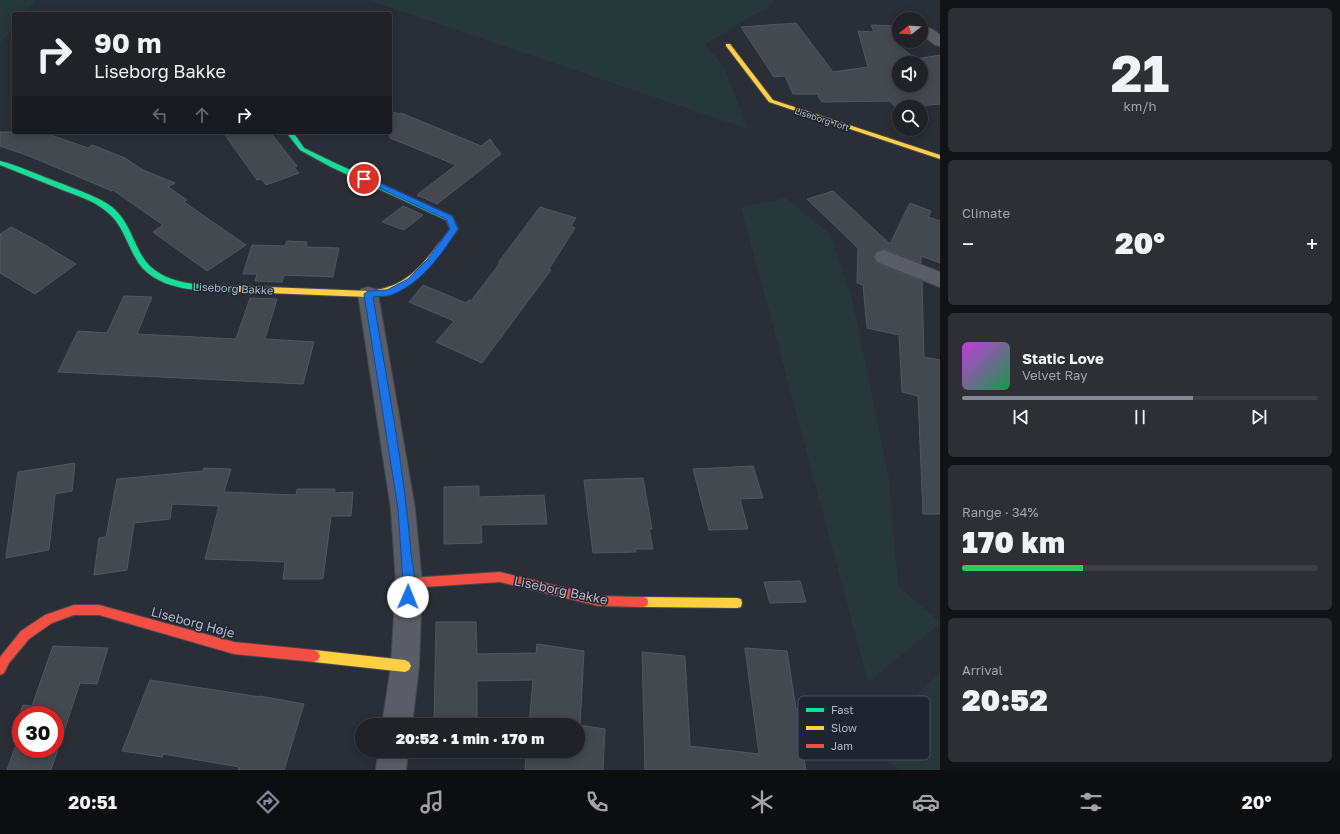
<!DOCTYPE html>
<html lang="en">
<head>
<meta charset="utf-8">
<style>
  body { margin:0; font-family:"Golos Text",sans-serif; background:#2d2f34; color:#f1f3f6; height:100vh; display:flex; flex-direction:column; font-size:15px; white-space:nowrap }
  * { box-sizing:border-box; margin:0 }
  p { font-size:13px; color:#a2a4a8 }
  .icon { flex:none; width:22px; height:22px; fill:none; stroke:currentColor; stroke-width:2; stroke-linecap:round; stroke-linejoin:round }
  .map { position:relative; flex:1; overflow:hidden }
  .drawer { display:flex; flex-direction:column; gap:8px; padding:8px; background:#121316; width:400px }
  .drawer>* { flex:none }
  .guide { position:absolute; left:12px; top:12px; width:380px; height:122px; border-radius:4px; box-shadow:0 2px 10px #0003,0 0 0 1px #3d3f45; background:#202228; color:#f1f3f6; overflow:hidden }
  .needle { width:26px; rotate:253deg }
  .fabs { position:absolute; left:892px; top:12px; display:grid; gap:8px }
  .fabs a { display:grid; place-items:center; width:36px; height:36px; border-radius:50%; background:#202228; box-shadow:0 2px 10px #0003,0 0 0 1px #3d3f45; font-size:20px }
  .speed { position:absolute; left:12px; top:706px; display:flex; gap:8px; font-size:20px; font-weight:700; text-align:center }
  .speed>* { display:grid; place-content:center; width:52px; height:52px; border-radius:50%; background:#202228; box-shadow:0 2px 10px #0003,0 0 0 1px #3d3f45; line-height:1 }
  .speed .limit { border:6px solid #d22; background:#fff; color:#111 }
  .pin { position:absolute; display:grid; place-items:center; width:34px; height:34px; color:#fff; margin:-17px; border:2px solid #fff; border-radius:50%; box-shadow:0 1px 4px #0007 }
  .me { position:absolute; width:44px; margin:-22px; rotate:1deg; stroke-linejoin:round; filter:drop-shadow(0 0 3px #0008) }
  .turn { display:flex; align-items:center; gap:14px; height:84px; padding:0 16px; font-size:18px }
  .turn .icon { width:52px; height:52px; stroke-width:2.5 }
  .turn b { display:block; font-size:28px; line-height:34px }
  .lanes { display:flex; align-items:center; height:38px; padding:0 16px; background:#0003; justify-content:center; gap:20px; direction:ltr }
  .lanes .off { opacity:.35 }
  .big { font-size:30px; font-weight:800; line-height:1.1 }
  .drawer .card { flex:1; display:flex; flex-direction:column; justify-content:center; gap:6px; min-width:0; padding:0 14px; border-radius:6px; background:#2d2f34 }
  .drawer .dial { align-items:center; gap:0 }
  .dial b { font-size:52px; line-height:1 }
  .song { display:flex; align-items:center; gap:12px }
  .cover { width:48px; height:48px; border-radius:6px; background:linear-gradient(135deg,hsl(290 70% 55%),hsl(140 70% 35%)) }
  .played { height:4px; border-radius:2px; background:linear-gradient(90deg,#848994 65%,#3d3f45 65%) }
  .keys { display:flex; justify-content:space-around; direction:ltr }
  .heat { display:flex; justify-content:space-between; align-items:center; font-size:22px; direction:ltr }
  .charge { height:6px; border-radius:3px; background:linear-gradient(90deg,#34c759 34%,#3d3f45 0) }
  .trip { position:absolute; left:355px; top:718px; width:230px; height:40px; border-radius:20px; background:#202228; box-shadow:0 2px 10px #0003,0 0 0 1px #3d3f45; font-weight:800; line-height:40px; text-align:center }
  .tab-bar { display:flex; height:64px; justify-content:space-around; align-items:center; background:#0d0e10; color:#a2a4a8 }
  .tab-bar .icon { width:28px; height:28px }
  .tab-bar .selected { color:#848994 }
  .tab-bar b { font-size:18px; color:#f1f3f6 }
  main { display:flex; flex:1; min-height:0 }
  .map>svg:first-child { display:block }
  .green { fill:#27383b }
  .building { fill:#44484f; stroke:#52565e; fill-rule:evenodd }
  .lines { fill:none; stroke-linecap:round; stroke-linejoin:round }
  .street-casing { stroke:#46494f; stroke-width:2 }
  .fast-casing { stroke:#46494f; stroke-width:2 }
  .slow-casing { stroke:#46494f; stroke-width:2 }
  .jam-casing { stroke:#46494f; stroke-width:2 }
  .street { fill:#5a5d65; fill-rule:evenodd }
  .fast { fill:#16e098; fill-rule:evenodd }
  .slow { fill:#ffcf43; fill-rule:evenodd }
  .jam { fill:#f24e42; fill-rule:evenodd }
  .route { fill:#1a73e8; stroke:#114b97 }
  .labels { text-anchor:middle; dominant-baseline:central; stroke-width:3; stroke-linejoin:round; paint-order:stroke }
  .far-street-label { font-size:9px; fill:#b4bac7; stroke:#1e2431 }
  .street-label { font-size:11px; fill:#b4bac7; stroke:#1e2431 }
  .near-street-label { font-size:13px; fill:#b4bac7; stroke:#1e2431 }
  .key { fill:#1e2431; stroke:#4b515e; stroke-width:1 }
  .key-label { font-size:11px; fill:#b4bac7 }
</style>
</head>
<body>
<main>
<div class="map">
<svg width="940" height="770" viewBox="0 0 940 770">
  <rect width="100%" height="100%" fill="#2a2e36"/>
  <g class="green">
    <path d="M 0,0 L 36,0 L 24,14 L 14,14 L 14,26 L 0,43 Z"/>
    <path d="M 368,0 L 773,0 L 774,3 L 705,44 L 724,67 L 748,129 Z"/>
    <path d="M 786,198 L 830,234 L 852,299 L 889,478 L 898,586 L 940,622 L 940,624 L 868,682 L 741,207 Z"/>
    <path d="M 940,671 L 940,770 L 899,770 L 885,760 L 879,733 Z"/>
  </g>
  <g class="building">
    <path d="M 796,23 L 833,72 L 868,67 L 858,31 L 874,32 L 871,25 L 899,26 L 899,46 L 916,59 L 940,55 L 940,104 L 896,108 L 890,101 L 824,102 L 821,101 L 817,94 L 793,94 L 785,76 L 774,77 L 741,27 ZM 899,63 L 921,63 L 921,85 L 899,85 Z"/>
    <path d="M 390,111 L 399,114 L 401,113 L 481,146 L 490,139 L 501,154 L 437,204 L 417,195 L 456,165 L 390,138 Z"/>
    <path d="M 0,132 L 42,132 L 88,148 L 92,145 L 125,158 L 143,170 L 175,183 L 168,187 L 187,200 L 184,202 L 246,245 L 207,271 L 153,232 L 163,225 L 113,190 L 112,191 L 29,156 L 0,146 Z"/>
    <path d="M 223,132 L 270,132 L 297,166 L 294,167 L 299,173 L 266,185 L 261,179 L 257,180 Z"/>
    <path d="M 833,191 L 890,244 L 910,203 L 931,211 L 928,217 L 940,221 L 940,263 L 921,256 L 921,263 L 885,249 L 877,251 L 873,256 L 876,263 L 922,281 L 924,357 L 940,360 L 940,514 L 923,514 L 918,396 L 902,392 L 899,335 L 867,328 L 863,285 L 857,283 L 858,248 L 807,199 Z"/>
    <path d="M 403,206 L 423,215 L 404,230 L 382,222 Z"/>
    <path d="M 540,207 L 576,218 L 571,226 L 575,228 L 549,269 L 551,270 L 482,363 L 436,342 L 454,321 L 409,302 L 423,285 L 466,303 L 469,300 L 471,301 L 500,263 L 498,263 Z"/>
    <path d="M 11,227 L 38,241 L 76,264 L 35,294 L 0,273 L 0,234 Z"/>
    <path d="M 287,241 L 307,242 L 306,247 L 339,248 L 333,277 L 284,275 L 282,282 L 255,281 L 257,274 L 243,274 L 252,245 L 285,246 Z"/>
    <path d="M 124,296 L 152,297 L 137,334 L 236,339 L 250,298 L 277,299 L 265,339 L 314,342 L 303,384 L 58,372 L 78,331 L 107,333 Z"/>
    <path d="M 75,463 L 72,491 L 55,494 L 49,550 L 6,558 L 18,472 Z"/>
    <path d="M 753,466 L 763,498 L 740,499 L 748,529 L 709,530 L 693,469 Z"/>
    <path d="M 204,468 L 231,469 L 224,492 L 296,495 L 297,489 L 335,489 L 334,493 L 353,492 L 351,516 L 331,516 L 323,579 L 283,579 L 285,562 L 205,559 L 219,506 L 172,504 L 170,519 L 134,523 L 127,570 L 94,575 L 99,538 L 106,537 L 117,479 L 203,471 Z"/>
    <path d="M 643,478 L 652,529 L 649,529 L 653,549 L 635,549 L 636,552 L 593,553 L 584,480 Z"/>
    <path d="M 479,486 L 479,497 L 544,495 L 547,524 L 481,525 L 482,543 L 444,544 L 444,487 Z"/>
    <path d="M 800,581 L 806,602 L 770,603 L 764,582 Z"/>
    <path d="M 436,622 L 476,622 L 477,654 L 536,653 L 537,644 L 584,651 L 580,725 L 605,729 L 603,770 L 525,770 L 526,751 L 578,751 L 578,725 L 529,725 L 533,680 L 477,681 L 477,725 L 434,725 Z"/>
    <path d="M 53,646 L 108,648 L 97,684 L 80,683 L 51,770 L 7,770 L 19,736 L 12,736 L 23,705 L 32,706 ZM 21,715 L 55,715 L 55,749 L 21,749 Z"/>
    <path d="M 745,648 L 787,651 L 796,709 L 801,709 L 807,750 L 802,750 L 806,770 L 645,770 L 642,652 L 685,656 L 690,746 L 759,754 Z"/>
    <path d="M 150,680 L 260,697 L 260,696 L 304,704 L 284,770 L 238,770 L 239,767 L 163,754 L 162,757 L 122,751 Z"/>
  </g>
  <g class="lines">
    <g class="street-casing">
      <g id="street">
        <path d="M 927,28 L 932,29 L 940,35 L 940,46 L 935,45 L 922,35 L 922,29 Z"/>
        <path d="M 884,250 L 940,272 L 940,287 L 877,262 L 874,257 L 877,252 Z"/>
        <path d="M 368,287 L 375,289 L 378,294 L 415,509 L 422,583 L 419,666 L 412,725 L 382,725 L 391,666 L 396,583 L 391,509 L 358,294 L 361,289 Z"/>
        <path d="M 378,751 L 408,751 L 406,770 L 376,770 Z"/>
      </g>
    </g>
    <g class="fast-casing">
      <g id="fast">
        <path d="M 286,132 L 293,132 L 304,148 L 335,163 L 452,216 L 458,229 L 445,247 L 439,247 L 438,245 L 450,229 L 446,220 L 331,167 L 300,150 Z"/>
        <path d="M 0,161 C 20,166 40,176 60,183 C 77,190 97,196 112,207 C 128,220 132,239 142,256 C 161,288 207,285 239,286 L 243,289 L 239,292 C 205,291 153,293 135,257 C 126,241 121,222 106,211 C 93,200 75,195 60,189 C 40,181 20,173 0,165 Z"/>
      </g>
    </g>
    <g class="slow-casing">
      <g id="slow">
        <path d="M 726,44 L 730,44 L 773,100 L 940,155 L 940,159 L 769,102 L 726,46 Z"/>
        <path d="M 442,242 L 445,243 L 446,245 L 445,247 C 423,276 406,294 368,297 L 239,292 L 235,289 L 239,286 L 368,291 C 403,288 419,270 439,243 Z"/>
        <path d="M 643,597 L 737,598 L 741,599 L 742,603 L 741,607 L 737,608 L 643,607 L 639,606 L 638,602 L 639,598 Z"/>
        <path d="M 314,650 L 405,660 L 409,662 L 411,666 L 409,670 L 405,672 L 314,662 L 310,660 L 308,656 L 310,652 Z"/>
      </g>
    </g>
    <g class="jam-casing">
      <g id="jam">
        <path d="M 500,572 L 599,596 L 643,597 L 647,598 L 648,602 L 647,606 L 643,607 L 599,606 L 500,582 L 409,588 L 405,587 L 404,583 L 405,579 L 409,578 Z"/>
        <path d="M 74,605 L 99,605 L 234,642 L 314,650 L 318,652 L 320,656 L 318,660 L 314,662 L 234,654 L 99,615 L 74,615 L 52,623 L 29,639 L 9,663 L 4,673 L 0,675 L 0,657 L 21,631 L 45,615 Z"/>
      </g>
    </g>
    <use href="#street" class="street"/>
    <use href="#fast" class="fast"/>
    <use href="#slow" class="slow"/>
    <use href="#jam" class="jam"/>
  </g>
  <path class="route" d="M 362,177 L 367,177 L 452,216 L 458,229 C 441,255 421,284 391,295 C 386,297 378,296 373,297 C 387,382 404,467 411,553 C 413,567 418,587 412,601 L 408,602 L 404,601 L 402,597 L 403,583 L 398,509 L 364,294 L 368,291 L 387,290 L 408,279 L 427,260 L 450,229 L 446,219 L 362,180 Z"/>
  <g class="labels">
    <g class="far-street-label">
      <text transform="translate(822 119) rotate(18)">Liseborg Toft</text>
    </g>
    <g class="street-label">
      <text transform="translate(233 288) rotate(3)">Liseborg Bakke</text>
    </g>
    <g class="near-street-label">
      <text transform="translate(561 590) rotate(12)">Liseborg Bakke</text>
      <text transform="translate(193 622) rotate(15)">Liseborg Høje</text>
    </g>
  </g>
  <rect x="798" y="696" width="132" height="64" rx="6" class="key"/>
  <rect x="806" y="708" width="18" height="4" fill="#16e098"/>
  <rect x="806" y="726" width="18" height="4" fill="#ffcf43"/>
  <rect x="806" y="744" width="18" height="4" fill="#f24e42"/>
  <g class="key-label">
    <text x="831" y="714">Fast</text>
    <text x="831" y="732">Slow</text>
    <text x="831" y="750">Jam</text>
  </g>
</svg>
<div class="fabs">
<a><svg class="needle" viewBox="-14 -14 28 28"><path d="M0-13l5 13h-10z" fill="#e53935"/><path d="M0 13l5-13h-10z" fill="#a2a4a8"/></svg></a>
<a><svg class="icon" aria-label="sound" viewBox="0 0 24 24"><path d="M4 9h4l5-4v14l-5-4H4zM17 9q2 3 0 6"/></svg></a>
<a><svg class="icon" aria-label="search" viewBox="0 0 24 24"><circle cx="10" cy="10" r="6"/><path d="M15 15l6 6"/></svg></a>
</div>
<div class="speed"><div class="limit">30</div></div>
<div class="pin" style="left:364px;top:179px;background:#d93025"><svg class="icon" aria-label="arrive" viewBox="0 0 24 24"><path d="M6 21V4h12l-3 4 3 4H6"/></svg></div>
<svg class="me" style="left:408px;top:597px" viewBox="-20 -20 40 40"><circle r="19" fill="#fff"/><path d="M0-13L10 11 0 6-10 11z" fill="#1a73e8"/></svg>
<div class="trip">20:52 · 1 min · 170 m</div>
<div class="guide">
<div class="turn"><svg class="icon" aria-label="right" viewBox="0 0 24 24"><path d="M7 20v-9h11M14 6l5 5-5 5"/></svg><div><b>90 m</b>Liseborg Bakke</div></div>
<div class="lanes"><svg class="icon off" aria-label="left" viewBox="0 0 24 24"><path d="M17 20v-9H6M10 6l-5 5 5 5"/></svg><svg class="icon off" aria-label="ahead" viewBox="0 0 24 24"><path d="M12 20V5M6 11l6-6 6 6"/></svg><svg class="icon" aria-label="right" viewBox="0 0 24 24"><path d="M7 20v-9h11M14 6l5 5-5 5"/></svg></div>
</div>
</div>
<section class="drawer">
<div class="card dial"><b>21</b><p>km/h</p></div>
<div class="card"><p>Climate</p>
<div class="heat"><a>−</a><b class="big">20°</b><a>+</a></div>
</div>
<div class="card">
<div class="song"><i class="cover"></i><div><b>Static Love</b><p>Velvet Ray</p></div></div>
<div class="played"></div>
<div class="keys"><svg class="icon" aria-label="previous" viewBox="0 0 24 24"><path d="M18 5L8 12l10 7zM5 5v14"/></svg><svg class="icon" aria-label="pause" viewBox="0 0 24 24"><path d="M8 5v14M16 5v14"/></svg><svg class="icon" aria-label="next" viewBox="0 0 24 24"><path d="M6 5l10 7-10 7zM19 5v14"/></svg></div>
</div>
<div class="card"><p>Range · 34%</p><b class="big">170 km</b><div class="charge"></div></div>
<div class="card"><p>Arrival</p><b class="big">20:52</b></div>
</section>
</main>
<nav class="tab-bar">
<b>20:51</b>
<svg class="icon selected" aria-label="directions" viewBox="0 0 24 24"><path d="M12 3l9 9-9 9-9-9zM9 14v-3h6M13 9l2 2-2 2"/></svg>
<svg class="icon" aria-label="music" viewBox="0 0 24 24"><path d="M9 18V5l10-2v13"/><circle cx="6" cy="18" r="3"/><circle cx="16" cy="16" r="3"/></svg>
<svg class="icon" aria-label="phone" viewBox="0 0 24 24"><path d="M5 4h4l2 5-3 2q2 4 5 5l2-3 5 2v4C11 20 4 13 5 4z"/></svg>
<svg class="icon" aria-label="climate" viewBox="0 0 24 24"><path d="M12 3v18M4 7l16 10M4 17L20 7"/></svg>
<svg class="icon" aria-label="car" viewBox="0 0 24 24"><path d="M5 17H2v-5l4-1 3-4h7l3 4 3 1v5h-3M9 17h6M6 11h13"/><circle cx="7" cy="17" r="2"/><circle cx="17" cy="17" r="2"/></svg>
<svg class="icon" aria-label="filters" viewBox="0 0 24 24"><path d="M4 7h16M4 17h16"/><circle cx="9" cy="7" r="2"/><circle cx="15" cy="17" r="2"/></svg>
<b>20°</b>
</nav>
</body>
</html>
